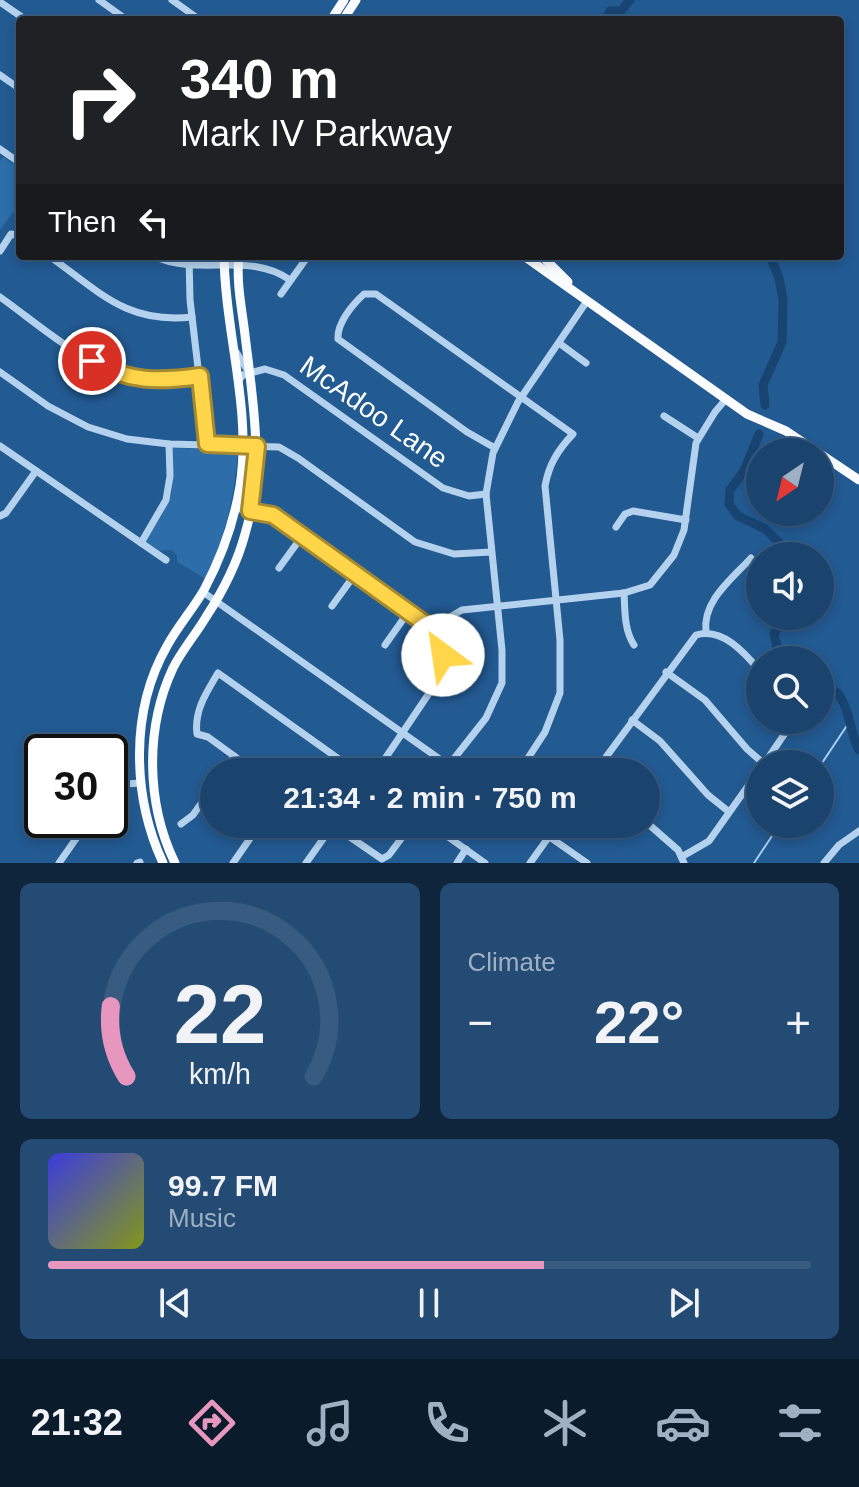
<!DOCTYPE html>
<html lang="en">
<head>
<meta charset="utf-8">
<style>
  body { margin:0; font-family:Arial,sans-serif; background:#234b73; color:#f1f3f6; height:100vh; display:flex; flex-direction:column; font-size:30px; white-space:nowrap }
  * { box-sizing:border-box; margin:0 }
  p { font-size:26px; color:#9fb0c2 }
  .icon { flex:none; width:44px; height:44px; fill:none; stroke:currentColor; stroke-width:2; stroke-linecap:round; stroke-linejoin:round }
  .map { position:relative; height:863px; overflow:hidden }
  .sheet { display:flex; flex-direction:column; gap:20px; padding:20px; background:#0e253c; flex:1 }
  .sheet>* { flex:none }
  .hud { position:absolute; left:16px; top:16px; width:828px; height:244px; border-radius:8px; box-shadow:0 4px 12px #0003,0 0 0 2px #385c81; background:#202124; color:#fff; overflow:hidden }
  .needle { width:52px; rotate:215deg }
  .fabs { position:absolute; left:746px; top:438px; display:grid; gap:16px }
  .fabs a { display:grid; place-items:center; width:88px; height:88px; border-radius:50%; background:#1a446e; box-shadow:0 4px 12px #0003,0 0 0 2px #385c81; font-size:40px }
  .speed { position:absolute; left:24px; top:734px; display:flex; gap:16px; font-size:40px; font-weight:700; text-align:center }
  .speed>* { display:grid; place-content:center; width:104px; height:104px; border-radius:50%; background:#1a446e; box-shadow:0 4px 12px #0003,0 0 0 2px #385c81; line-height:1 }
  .speed .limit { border:4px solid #111; border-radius:12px; background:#fff; color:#111 }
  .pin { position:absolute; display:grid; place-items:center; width:68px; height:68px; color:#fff; margin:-34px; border:4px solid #fff; border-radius:50%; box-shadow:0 2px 8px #0007 }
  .me { position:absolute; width:88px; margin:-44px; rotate:329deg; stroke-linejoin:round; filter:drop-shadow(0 0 6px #0008) }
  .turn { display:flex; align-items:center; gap:28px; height:168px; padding:0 32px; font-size:36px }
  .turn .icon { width:104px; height:104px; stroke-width:2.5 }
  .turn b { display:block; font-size:56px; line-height:68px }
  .then { display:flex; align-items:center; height:76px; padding:0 32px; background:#0003; gap:16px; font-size:30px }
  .big { font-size:60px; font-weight:700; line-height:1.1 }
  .sheet .widget { flex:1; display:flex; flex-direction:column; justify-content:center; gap:12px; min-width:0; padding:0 28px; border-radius:12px; background:#234b73 }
  .sheet .dial { align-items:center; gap:0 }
  .dial svg { height:208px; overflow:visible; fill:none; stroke:#385c81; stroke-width:7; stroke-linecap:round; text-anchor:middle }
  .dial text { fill:#f1f3f6; stroke:none }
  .song { display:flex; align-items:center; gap:24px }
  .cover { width:96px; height:96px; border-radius:12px; background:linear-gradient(135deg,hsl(240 70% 55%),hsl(70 70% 35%)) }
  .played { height:8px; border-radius:4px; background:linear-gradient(90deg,#e797bd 65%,#385c81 65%) }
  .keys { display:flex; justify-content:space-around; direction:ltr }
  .heat { display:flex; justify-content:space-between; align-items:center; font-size:44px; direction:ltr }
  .sheet .tiles { flex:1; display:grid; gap:20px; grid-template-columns:1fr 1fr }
  .widget:last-child { grid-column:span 2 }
  .trip { position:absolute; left:200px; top:758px; width:460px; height:80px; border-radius:40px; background:#1a446e; box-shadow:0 4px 12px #0003,0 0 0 2px #385c81; font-weight:700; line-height:80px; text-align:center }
  .dock { display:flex; height:128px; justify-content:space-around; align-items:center; background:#0a1b2c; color:#9fb0c2 }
  .dock .icon { width:56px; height:56px }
  .dock .active { color:#e797bd }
  .dock b { font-size:36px; color:#f1f3f6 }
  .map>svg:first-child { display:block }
  .green { fill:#2c6daa }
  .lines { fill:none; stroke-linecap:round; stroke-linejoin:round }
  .stream { stroke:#a8cdee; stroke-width:2 }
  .river { stroke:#184471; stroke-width:9 }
  .minor { stroke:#b4d2ed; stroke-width:7 }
  .major { stroke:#fafcff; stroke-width:9 }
  .route-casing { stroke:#a68a30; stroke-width:20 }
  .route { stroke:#ffd54a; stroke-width:14 }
  .labels { text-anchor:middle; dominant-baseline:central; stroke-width:8; stroke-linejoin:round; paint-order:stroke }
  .street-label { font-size:28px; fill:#fff; stroke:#225a92 }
</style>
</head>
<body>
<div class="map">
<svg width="859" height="863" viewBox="0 0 859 863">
  <rect width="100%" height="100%" fill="#225a92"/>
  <g class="green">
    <path d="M 3,157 L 20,169 L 20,203 L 0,230 L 0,161 Z"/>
    <path d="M 172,448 L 238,449 C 235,496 225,536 206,579 L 177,562 L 177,555 L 172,550 L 160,551 L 145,542 L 162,515 L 172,493 Z"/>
  </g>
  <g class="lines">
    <g class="stream">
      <path d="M 820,766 L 848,724"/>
      <path d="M 754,863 L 780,824"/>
    </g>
    <g class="river">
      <path d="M 605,20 L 610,11 L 621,11 L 630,0"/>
      <path d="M 765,405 L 763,385 L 782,342 L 783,299 L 779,278 L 770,256"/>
      <path d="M 759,434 L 744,471 L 730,490 L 729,504 L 738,516 L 765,529 L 793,556"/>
      <path d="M 776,660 L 774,656 L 777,646 L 774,634 L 784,616"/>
      <path d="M 820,685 C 851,688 847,729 859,750"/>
    </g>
    <g class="minor">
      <path d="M 99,0 L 127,20"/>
      <path d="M 172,0 L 200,20"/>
      <path d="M 0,2 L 26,20"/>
      <path d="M 0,75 L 20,89"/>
      <path d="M 0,149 L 20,163"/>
      <path d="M 0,251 L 11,234 L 20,236"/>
      <path d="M 49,256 C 100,292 126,324 192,317"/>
      <path d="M 154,256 C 198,277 249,251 290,280"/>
      <path d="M 189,256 L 190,300 L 207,444"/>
      <path d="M 281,294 L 308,256"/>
      <path d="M 0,297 C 47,330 101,383 163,381 C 175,381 188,378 200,376"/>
      <path d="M 559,343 L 586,363"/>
      <path d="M 236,352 L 250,374"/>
      <path d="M 0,372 L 48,406 L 88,427 L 127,439 L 169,444 L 279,447 L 298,458 L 415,542 L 454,554 L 491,552"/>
      <path d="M 239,380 L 243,375 L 265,369 L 284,375 L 443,488 L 469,496 L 486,494"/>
      <path d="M 664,416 L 698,438"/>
      <path d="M 0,446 L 166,560"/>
      <path d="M 495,448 L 467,432 L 338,339 C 337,323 352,305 364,294 L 376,294 L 573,434 C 558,450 549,464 545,486 L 560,640 L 560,693 L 545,732 L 519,772"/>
      <path d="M 235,508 L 273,515 L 409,611 L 431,628 L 438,638 L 443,655 L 438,680 L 376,772"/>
      <path d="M 0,516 L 6,513 L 36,471"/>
      <path d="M 616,527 L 625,514 L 633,511 L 686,520"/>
      <path d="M 141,543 L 166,500 L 170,476 L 169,444"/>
      <path d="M 279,568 L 303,535"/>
      <path d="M 203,592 L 458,772"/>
      <path d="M 624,593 C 625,610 624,630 634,645"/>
      <path d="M 332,606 L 356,573"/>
      <path d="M 431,628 L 462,610 L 624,593 L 650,585 L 674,555 L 684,530 L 696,443 L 715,412 L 726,399"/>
      <path d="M 706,632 C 702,601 732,579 751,558"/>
      <path d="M 385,645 L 409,611"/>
      <path d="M 666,672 L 705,700 L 747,749 L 764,764"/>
      <path d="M 632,720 L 660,741 L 708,795 L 728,811"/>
      <path d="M 764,764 L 794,720"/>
      <path d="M 449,765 L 486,718 L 502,683 L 502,650 L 486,494 L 493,453 L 518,402 L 587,301"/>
      <path d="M 223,772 L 234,756"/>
      <path d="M 256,772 L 208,737 L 197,734 C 194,711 206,693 218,673 L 357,772"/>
      <path d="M 595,772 L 696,635 C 722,627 744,652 760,671"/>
      <path d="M 110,791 L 125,784 L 141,783"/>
      <path d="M 646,822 L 678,850 L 684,863"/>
      <path d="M 181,824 L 193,815 L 214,785"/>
      <path d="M 331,824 L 382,859 L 389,855 L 412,824"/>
      <path d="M 430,824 L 485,863"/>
      <path d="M 531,824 L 587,863"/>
      <path d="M 683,856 L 709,841 L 760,769"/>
      <path d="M 59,863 L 89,820"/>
      <path d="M 137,863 L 140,862"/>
      <path d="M 233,863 L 260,824"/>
      <path d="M 306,863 L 333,825"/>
      <path d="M 457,863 L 466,849"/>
      <path d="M 530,863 L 558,824"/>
      <path d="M 824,863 L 839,845 L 859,831"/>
    </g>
    <g class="major">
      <path d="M 331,20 L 344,0"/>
      <path d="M 343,20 L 356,0"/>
      <path d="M 524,256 L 747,414 L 786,431 L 859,480"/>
      <path d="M 542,256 L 568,282"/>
      <path d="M 163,863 C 132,796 130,711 167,646 C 178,626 193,609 204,590 C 221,558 234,522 240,486 C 252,409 225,333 224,256"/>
      <path d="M 175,863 C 146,803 145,728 173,668 C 182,650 196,634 206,617 C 223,591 237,564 245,534 C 265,468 253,402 245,335 C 242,309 236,283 239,256"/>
    </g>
  </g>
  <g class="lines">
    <g class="route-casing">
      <path id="route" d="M 92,361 C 129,382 158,382 200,376 L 207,444 L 257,446 L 250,511 L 273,515 L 431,628 L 438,638 L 443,655"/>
    </g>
    <use href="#route" class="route"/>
  </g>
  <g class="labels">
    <g class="street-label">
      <text transform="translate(374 412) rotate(35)">McAdoo Lane</text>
    </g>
  </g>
</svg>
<div class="fabs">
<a><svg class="needle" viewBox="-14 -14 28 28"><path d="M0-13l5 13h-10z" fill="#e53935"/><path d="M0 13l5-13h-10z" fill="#9fb0c2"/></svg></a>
<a><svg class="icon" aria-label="sound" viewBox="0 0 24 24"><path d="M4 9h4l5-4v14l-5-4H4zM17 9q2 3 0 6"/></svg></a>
<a><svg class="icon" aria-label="search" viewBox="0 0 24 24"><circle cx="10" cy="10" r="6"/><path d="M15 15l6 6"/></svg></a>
<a><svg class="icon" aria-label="layers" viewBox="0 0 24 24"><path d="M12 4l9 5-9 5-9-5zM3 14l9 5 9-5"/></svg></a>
</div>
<div class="speed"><div class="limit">30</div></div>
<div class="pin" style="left:92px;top:361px;background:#d93025"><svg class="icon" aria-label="arrive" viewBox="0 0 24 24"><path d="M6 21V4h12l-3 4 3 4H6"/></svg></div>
<svg class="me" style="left:443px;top:655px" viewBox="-20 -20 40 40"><circle r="19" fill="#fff"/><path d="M0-13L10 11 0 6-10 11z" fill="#ffd54a"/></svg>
<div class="trip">21:34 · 2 min · 750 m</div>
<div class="hud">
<div class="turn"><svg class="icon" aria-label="right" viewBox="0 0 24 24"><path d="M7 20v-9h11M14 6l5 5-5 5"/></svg><div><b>340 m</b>Mark IV Parkway</div></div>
<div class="then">Then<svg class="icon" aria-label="left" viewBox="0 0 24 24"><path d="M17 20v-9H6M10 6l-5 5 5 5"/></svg></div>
</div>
</div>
<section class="sheet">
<div class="tiles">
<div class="widget dial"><svg viewBox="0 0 100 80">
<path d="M14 69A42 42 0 1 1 86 69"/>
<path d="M14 69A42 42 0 0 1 8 42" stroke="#e797bd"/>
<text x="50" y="56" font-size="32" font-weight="700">22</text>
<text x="50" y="72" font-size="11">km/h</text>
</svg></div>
<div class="widget"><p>Climate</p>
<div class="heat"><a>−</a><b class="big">22°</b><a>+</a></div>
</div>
<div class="widget">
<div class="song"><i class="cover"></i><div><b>99.7 FM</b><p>Music</p></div></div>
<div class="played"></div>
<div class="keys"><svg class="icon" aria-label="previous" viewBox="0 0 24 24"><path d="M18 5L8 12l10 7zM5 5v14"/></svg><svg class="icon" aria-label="pause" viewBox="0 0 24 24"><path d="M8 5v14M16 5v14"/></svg><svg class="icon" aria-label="next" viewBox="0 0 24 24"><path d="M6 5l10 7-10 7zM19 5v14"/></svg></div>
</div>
</div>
</section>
<nav class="dock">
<b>21:32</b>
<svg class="icon active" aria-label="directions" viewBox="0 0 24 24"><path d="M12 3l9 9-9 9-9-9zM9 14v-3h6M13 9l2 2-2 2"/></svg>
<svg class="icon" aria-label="music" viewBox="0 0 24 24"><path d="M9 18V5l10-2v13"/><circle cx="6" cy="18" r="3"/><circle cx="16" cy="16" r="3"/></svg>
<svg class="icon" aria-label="phone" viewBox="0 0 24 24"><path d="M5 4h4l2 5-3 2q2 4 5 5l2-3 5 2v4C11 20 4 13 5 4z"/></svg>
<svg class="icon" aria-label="climate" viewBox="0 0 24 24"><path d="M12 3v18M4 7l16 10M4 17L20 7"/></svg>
<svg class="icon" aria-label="car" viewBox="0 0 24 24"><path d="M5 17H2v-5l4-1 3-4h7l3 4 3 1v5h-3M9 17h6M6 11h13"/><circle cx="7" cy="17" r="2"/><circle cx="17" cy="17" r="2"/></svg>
<svg class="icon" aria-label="filters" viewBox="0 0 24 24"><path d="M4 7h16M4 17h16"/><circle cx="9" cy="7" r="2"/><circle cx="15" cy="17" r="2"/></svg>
</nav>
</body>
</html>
